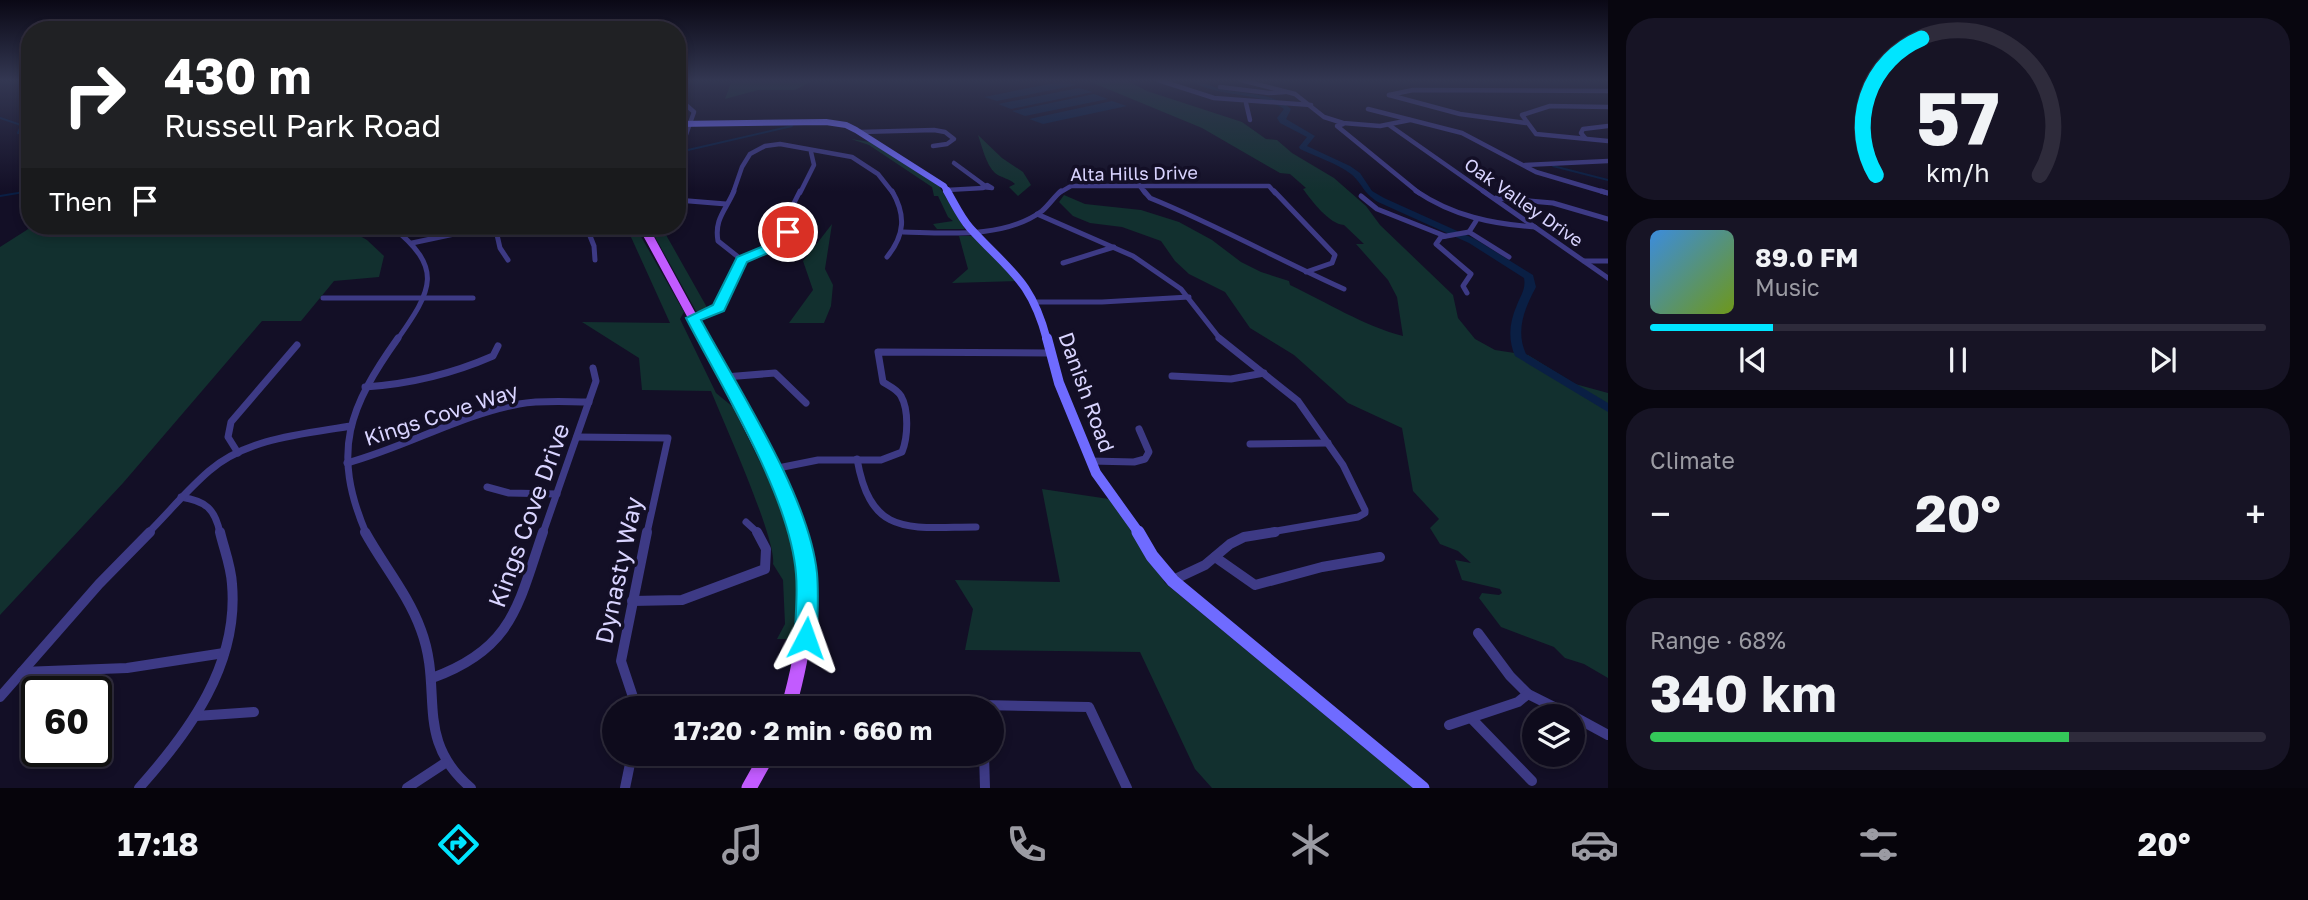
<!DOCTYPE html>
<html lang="en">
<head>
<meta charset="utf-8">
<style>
  body { margin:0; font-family:"Golos Text",sans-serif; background:#171425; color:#f1f3f6; height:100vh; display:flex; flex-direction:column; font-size:26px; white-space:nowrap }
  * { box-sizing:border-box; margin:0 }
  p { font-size:23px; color:#9b9ba3 }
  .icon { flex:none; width:38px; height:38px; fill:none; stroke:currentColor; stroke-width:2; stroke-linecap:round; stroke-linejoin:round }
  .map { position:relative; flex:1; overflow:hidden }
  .drawer { display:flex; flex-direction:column; gap:18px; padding:18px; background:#08060f; width:700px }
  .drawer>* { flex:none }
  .top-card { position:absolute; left:21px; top:21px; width:665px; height:214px; border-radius:28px; box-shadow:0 4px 10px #0003,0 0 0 2px #2e2b3b; background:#202124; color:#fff; overflow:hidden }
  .tools { position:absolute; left:1522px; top:704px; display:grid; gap:14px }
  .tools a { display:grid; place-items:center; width:63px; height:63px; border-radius:50%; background:#0e0b1c; box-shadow:0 4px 10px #0003,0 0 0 2px #2e2b3b; font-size:35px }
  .speed { position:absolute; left:21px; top:676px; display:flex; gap:14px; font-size:35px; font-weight:700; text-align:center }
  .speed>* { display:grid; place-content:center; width:91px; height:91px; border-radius:50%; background:#0e0b1c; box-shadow:0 4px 10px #0003,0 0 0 2px #2e2b3b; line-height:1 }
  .speed .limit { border:4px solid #111; border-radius:10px; background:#fff; color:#111 }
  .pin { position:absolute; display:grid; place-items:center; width:60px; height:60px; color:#fff; margin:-30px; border:4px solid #fff; border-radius:50%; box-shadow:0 2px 7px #0007 }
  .me { position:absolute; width:77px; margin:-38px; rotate:4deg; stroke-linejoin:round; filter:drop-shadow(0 0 5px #0008) }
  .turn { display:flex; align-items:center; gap:24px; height:147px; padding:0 28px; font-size:32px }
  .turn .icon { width:91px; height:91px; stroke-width:2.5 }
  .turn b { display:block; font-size:49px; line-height:60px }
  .then { display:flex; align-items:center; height:66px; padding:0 28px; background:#0003; gap:14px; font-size:26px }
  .big { font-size:52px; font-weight:700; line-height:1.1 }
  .drawer .card { flex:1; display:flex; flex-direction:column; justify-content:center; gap:10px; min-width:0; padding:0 24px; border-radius:28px; background:#171425 }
  .drawer .dial { align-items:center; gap:0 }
  .dial svg { height:182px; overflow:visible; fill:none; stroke:#2e2b3b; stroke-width:7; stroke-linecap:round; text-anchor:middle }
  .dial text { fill:#f1f3f6; stroke:none }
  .song { display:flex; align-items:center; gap:21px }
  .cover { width:84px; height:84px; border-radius:10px; background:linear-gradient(135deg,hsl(210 70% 55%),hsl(80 70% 35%)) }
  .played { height:7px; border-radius:4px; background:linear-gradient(90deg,#00e5ff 20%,#2e2b3b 20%) }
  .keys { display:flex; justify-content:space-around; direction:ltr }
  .heat { display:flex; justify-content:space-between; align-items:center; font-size:38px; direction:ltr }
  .charge { height:10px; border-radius:5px; background:linear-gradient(90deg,#34c759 68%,#2e2b3b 0) }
  .trip { position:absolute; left:602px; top:696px; width:402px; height:70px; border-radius:35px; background:#0e0b1c; box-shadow:0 4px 10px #0003,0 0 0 2px #2e2b3b; font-weight:700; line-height:70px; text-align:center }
  .dock { display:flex; height:112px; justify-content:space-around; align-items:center; background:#06040b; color:#9b9ba3 }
  .dock .icon { width:49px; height:49px }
  .dock .selected { color:#00e5ff }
  .dock b { font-size:32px; color:#f1f3f6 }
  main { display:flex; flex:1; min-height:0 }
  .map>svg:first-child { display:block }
  .green { fill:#12302f }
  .water { fill:#0a1f44 }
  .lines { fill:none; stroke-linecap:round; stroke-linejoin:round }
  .stream { stroke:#0a1f44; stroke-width:2 }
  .river { fill:#0a1f44; fill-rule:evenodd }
  .street-far3 { stroke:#3d3a85; stroke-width:4.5 }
  .street-far2 { stroke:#3d3a85; stroke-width:5 }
  .street-far1 { stroke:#3d3a85; stroke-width:7 }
  .street { stroke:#3d3a85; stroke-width:10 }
  .secondary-far3 { stroke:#6f6bff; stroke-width:6 }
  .secondary-far2 { stroke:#6f6bff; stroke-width:8 }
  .secondary-far1 { stroke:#6f6bff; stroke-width:10 }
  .secondary { stroke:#6f6bff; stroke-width:13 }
  .primary-far2 { stroke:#c25bff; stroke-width:9 }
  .primary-far1 { stroke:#c25bff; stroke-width:11 }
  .primary { stroke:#c25bff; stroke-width:15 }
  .route { fill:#00e5ff; stroke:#0095a6; stroke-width:2 }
  .labels { text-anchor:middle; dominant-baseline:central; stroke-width:7; stroke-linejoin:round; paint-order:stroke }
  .far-street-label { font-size:18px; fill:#d9d4ff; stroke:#130f26 }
  .street-label { font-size:21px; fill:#d9d4ff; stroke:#130f26 }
  .near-street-label { font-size:24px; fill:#d9d4ff; stroke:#130f26 }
</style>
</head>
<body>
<main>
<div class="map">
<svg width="1608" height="788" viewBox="0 0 1608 788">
  <rect width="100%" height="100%" fill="#130f26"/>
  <g class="green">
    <path d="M 732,80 L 814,80 L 795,90 L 758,90 L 725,99 Z"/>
    <path d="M 1086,80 L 1126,80 L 1147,91 L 1242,122 L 1266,139 L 1277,140 L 1292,153 L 1334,178 L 1366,206 L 1380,225 L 1453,295 L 1458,318 L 1475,339 L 1495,350 L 1528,355 L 1575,384 L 1608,393 L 1608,678 L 1584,664 L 1565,658 L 1554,647 L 1501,627 L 1479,598 L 1482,593 L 1499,595 L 1502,593 L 1500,589 L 1462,580 L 1455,560 L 1471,563 L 1458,551 L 1440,544 L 1430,528 L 1439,519 L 1413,491 L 1402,428 L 1348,403 L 1294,355 L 1250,328 L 1225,292 L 1189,274 L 1175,261 L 1161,241 L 1122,227 L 1090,223 L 1073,216 L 1059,202 L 1064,195 L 1085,204 L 1141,210 L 1179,222 L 1212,240 L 1241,262 L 1261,272 L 1289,281 L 1290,285 C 1326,302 1364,326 1403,336 L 1397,297 L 1388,280 L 1356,244 L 1364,244 L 1344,225 C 1329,224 1312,201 1303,189 L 1306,188 L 1290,174 L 1280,173 L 1202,128 Z"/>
    <path d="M 978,135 L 1002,158 L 1023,172 L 1031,185 L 1018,196 L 1009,187 L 1015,184 C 1009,178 1001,178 995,173 C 986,165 982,146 978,135 Z"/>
    <path d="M 851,139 L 870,142 L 939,186 L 965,229 L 937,229 L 933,224 L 953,221 L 948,217 L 938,196 L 934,196 L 932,187 L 869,145 Z"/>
    <path d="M 832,224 L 825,269 L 833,285 L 831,306 L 824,323 L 789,323 L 813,290 L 803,261 L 809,254 L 806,248 L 815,246 Z"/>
    <path d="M 33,226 L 342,226 L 367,240 L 384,256 L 379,277 L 334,281 L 301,321 L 262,321 L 123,483 L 0,615 L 0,247 Z"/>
    <path d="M 626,226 L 635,226 L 684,312 L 680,319 L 716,393 L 733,407 L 777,497 L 792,538 L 800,596 L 798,639 L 777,639 L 785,624 L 783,580 L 773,564 C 777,540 723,421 711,391 L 642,390 L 639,358 L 582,322 L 670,323 Z"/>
    <path d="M 649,226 L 661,226 L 709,311 L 696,311 Z"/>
    <path d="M 959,236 L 973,236 L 1018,281 L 952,283 L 968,269 Z"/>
    <path d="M 1042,489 L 1109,499 L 1132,528 L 1165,583 L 1413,788 L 1212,788 L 1195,769 L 1140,652 L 965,650 L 973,609 L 955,580 L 1060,582 Z"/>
  </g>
  <g class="water">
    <path d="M 1064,81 L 1077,85 L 997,101 L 984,97 Z"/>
    <path d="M 1079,88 L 1093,92 L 1011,109 L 998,104 Z"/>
    <path d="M 1094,94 L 1108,99 L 1025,116 L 1012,111 Z"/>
    <path d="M 1112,101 L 1127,106 L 1043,124 L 1029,119 Z"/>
  </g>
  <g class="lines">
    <g class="stream">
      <path d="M 0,118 L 21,125 L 18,133 L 30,134"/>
      <path d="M 688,150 L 792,126"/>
      <path d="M 1553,166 L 1608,180"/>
      <path d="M 0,196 L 30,191"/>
    </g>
    <path class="river" d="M 1190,80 C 1202,80 1211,87 1222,89 C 1246,95 1272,92 1291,109 L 1286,119 L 1315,136 L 1307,146 L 1350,166 L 1360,173 L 1372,191 L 1384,198 L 1475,239 L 1533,275 L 1536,287 C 1525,308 1515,330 1526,354 L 1608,403 L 1608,412 L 1515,356 C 1508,339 1509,323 1517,305 C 1521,295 1526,289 1524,278 L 1469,243 L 1378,202 C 1362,192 1363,184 1351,174 C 1336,163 1317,157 1300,149 L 1299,147 L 1307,137 L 1280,123 L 1277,118 L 1284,109 C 1256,90 1219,99 1190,80 Z"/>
    <g class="street-far3">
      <path d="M 1158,80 L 1214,98 L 1311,105"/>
      <path d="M 1241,80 L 1295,94 L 1324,117 L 1343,123 L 1380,126 L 1410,120"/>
      <path d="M 1220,87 L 1269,93 L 1285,92"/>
      <path d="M 1389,95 L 1413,90 L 1608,91"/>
      <path d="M 1389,95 L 1460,114 L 1526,123"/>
      <path d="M 677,97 L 694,112 L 677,160"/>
      <path d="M 1246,103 L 1250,120"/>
      <path d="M 1608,107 L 1550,106 L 1522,115 L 1536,134 L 1608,141"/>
      <path d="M 1368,109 L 1462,133 L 1536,172 L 1607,193"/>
      <path d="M 1343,124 L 1337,126 L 1419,193"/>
      <path d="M 1389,125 L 1486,193"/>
      <path d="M 860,132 L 934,130 L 945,132 L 954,139 L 947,144 L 933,146"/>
      <path d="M 1585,138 L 1581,133 L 1583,129 L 1608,126"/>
      <path d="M 954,163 L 984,185"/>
      <path d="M 1525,165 L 1608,161"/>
      <path d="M 987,185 L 992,188 L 982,187 Z"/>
      <path d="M 1139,185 L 1145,193"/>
      <path d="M 947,190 L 983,188"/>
      <path d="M 733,193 L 742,167 L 750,154 L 765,146 L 780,144 L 852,157 L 878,174 L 893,193"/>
      <path d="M 800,193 L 814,165 L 811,152"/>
      <path d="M 1059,193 L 1071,186 L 1269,186 L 1275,193"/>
    </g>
    <g class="street-far2">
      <path d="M 734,191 C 726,210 714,219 718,241 L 742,260"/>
      <path d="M 1144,191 L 1150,198 C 1217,225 1279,260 1344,289"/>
      <path d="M 1274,191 L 1335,255 L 1332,263 L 1306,272"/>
      <path d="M 1416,191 C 1453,216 1492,224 1535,227"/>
      <path d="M 1483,191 L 1608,278"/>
      <path d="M 1601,191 L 1608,193"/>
      <path d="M 1361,196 L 1377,209 L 1445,236"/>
      <path d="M 1496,198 L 1553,203 L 1608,219"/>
      <path d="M 677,200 L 726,204"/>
      <path d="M 1037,214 L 1133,256 L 1181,289 L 1221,340"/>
      <path d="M 391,226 C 444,268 433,289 397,340"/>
      <path d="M 495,226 L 500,248 L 508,260"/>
      <path d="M 586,226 L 594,246 L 595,260"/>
      <path d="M 903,232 C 947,233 1004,239 1042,211 C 1049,205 1054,197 1061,191"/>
      <path d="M 1469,232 L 1509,257"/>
      <path d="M 412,243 L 492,226"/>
      <path d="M 887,257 C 905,235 906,215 892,191"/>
      <path d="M 1584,261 L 1608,261"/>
      <path d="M 1063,263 L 1114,247"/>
      <path d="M 1467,293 L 1463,286 L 1471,274 L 1436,244 L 1441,237 L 1469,232 L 1476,221"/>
      <path d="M 323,298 L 473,298"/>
      <path d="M 1036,302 L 1102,302 L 1189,297"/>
      <path d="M 693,318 L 717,310 L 742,260 L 785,238 L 792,207 L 800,191"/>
    </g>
    <g class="street-far1">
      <path d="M 1219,338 L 1298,401 L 1343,465 L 1365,510 L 1365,513 L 1358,517 L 1265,533"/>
      <path d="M 1172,376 L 1231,379 L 1264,373"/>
      <path d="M 725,377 L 775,373 L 806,403"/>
      <path d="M 365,387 C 410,384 452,374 493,356 L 498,346"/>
      <path d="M 577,437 L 668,438 L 647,533"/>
      <path d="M 1250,444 L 1328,443"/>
      <path d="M 238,453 L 228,437 L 231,422 L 297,345"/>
      <path d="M 857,459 C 871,538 909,527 976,527"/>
      <path d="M 1091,461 L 1134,462 L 1145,459 L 1149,452 L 1139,429"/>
      <path d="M 347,463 C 406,447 460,415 519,404 C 542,400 566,402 589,402"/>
      <path d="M 773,469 L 818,460 L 881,460 L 902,452 C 908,437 909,410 901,396 C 897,389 889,386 883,382 L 878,352 L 1049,353"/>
      <path d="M 487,487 L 509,493 L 557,494"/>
      <path d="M 181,497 C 206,501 215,509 220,533"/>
      <path d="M 746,522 L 758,533"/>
      <path d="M 148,533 C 168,513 187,490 209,471 C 247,438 303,434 351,426"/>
      <path d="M 366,533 C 331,451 349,407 398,338"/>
      <path d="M 543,533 L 596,381 L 593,368"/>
    </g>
    <g class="street">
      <path d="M 365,532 C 383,565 408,594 421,630 C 444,691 413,739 471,788"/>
      <path d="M 1215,557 L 1255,585 L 1322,567 L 1380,557"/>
      <path d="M 1173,580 L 1205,565 L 1230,544 L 1244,537 L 1275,532"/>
      <path d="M 632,601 L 682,600 L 765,569 L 766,549 L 757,532"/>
      <path d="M 1478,633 L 1510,676 L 1528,694 L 1572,716"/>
      <path d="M 22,672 L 127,668 L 224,653"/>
      <path d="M 432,678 C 513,649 518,605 543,532"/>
      <path d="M 0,697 L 99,584 L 150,532"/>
      <path d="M 637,709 L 621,661 L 647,532"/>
      <path d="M 980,709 L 981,705 L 1089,707 L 1127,788"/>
      <path d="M 196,716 L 254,712"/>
      <path d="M 1573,716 L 1608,735"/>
      <path d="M 1471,718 L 1532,781"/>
      <path d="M 1449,725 L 1518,702 L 1528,694"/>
      <path d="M 984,754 L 985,788"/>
      <path d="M 139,788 C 190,731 239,664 232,584 C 231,566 224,549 220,532"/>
      <path d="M 407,788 L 445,763"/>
      <path d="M 625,788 L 632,754"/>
    </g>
    <path class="secondary-far3" d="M 677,124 L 826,122 L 846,125 L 856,130 L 944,186 L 948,193"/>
    <path class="secondary-far2" d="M 947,191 C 954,203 961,218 970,228 C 1009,271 1031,279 1047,340"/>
    <path class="secondary-far1" d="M 1047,338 L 1059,383 L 1096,473 L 1139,533"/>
    <path class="secondary" d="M 1138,532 L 1152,556 L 1173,581 L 1423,788"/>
    <path class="primary-far2" d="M 643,226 L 705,340"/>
    <path class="primary-far1" d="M 704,338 L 773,473 L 796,533"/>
    <g class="primary">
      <path d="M 788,709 C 805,649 814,592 796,532"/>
      <path d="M 749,788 L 768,754"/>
    </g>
  </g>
  <linearGradient id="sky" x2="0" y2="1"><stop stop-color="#0a0815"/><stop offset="0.42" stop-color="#333752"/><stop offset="1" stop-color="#333752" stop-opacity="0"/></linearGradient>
  <rect width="1608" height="191" fill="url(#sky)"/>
  <path class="route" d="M 788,229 L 794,232 L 780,248 L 747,262 L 724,311 L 701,320 C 739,390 809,496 817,573 C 819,595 817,617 817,638 L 814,644 L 806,647 L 798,644 L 795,638 C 795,617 798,595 796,574 C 790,496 722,388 686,318 L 713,305 L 737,257 L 771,243 Z"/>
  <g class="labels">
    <g class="far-street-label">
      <text transform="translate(1134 173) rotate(-1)">Alta Hills Drive</text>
      <text transform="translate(1524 202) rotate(35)">Oak Valley Drive</text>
    </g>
    <g class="street-label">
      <text transform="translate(1087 392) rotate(70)">Danish Road</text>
      <text transform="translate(441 414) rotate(-18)">Kings Cove Way</text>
    </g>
    <g class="near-street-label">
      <text transform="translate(528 515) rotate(-70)">Kings Cove Drive</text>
      <text transform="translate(618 570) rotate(-78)">Dynasty Way</text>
    </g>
  </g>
</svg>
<div class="tools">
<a><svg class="icon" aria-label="layers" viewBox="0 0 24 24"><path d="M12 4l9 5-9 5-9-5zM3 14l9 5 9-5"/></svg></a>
</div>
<div class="speed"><div class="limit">60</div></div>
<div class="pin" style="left:788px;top:232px;background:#d93025"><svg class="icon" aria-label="arrive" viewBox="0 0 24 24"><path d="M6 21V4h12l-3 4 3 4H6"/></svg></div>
<svg class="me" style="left:806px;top:638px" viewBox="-20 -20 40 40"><path d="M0-17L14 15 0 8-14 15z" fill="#00e5ff" stroke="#fff" stroke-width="4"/></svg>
<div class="trip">17:20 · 2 min · 660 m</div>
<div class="top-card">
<div class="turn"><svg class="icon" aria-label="right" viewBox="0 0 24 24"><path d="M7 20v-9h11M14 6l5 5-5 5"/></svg><div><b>430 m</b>Russell Park Road</div></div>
<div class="then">Then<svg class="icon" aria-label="arrive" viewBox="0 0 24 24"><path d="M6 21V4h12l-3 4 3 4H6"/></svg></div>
</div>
</div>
<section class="drawer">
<div class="card dial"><svg viewBox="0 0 100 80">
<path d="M14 69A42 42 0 1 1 86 69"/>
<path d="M14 69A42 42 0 0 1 34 9" stroke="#00e5ff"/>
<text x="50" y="56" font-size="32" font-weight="700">57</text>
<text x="50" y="72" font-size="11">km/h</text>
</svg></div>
<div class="card">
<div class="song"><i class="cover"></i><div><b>89.0 FM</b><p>Music</p></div></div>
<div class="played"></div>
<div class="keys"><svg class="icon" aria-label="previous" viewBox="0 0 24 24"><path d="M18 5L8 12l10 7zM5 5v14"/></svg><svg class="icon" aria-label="pause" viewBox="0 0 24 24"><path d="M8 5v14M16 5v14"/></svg><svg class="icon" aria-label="next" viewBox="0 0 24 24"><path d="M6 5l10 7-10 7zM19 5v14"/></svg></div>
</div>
<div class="card"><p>Climate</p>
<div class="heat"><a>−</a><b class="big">20°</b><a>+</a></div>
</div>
<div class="card"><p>Range · 68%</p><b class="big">340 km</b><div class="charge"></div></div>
</section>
</main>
<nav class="dock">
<b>17:18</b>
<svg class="icon selected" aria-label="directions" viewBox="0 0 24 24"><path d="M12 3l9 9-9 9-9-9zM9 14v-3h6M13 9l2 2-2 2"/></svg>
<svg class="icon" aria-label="music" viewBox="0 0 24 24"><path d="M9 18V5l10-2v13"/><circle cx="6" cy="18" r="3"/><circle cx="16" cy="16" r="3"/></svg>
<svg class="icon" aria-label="phone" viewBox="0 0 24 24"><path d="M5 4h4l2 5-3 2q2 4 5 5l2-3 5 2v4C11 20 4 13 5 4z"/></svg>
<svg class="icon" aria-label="climate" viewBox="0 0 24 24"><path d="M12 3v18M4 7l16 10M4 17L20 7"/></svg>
<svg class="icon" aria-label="car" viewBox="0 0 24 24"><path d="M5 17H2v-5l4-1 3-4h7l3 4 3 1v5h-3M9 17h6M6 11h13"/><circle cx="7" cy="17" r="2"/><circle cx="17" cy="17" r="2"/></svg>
<svg class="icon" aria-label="filters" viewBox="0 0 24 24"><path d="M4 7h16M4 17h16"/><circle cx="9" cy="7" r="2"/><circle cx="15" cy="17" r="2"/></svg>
<b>20°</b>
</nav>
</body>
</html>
